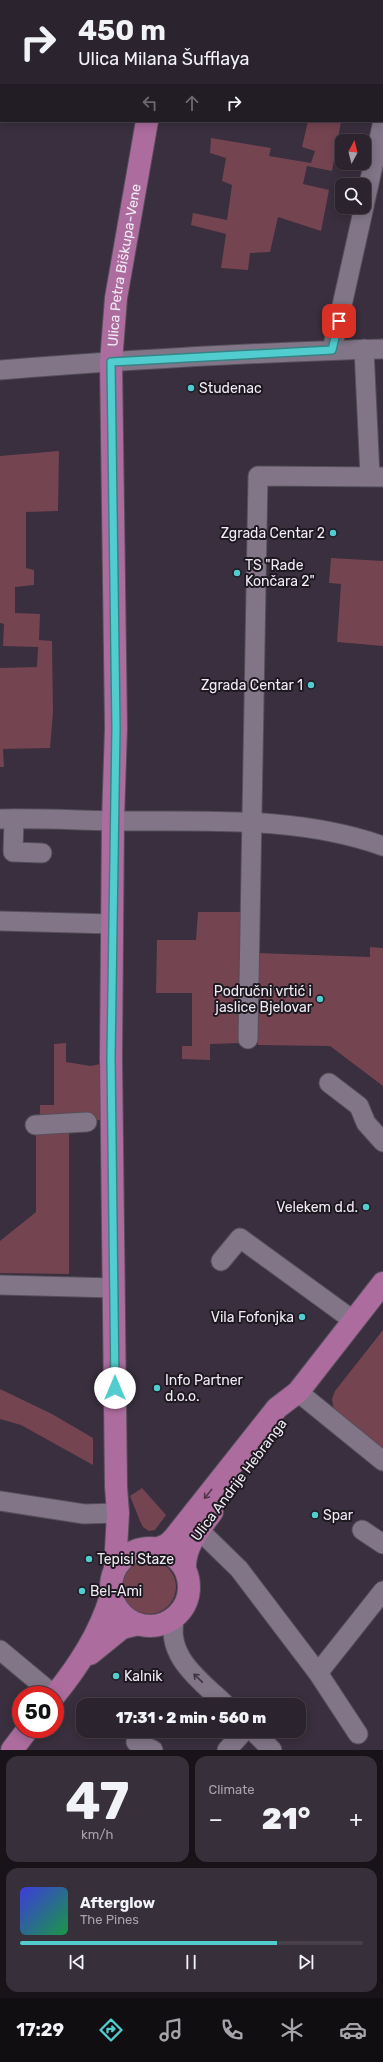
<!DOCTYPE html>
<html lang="en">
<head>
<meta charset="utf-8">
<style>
  body { margin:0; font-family:Rubik,sans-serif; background:#372f3a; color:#f1f3f6; height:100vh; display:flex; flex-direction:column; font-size:15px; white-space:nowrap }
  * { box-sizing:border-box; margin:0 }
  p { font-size:13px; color:#a6a4aa }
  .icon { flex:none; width:22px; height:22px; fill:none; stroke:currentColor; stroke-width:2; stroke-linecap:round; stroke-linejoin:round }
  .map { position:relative; height:1750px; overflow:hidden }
  .panel { display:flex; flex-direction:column; gap:6px; padding:6px; background:#181319; flex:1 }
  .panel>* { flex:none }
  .hud { position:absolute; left:0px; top:0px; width:383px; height:122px; box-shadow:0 2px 10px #0003,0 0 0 1px #47404a; background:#2b232e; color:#f1f3f6; overflow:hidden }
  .needle { width:26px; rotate:7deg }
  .fabs { position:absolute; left:335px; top:134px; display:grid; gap:8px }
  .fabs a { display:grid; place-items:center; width:36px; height:36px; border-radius:8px; background:#2b232e; box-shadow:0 2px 10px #0003,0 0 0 1px #47404a; font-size:20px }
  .speed { position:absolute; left:12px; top:1686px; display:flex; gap:8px; font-size:20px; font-weight:700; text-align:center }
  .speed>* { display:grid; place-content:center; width:52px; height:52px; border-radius:50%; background:#2b232e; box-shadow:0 2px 10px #0003,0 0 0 1px #47404a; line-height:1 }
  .speed .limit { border:6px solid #d22; background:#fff; color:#111 }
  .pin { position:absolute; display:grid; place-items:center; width:34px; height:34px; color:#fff; margin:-17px; border-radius:8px; box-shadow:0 2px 6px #0006 }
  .me { position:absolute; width:44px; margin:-22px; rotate:0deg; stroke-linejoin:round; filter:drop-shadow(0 0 3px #0008) }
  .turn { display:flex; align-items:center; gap:14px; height:84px; padding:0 12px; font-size:18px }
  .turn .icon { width:52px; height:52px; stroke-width:2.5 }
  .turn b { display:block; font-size:28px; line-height:34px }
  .lanes { display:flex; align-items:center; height:38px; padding:0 12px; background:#0003; justify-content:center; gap:20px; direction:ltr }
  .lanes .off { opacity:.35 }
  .big { font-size:30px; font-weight:800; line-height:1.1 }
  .panel .widget { flex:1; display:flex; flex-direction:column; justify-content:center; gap:6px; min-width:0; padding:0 14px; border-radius:12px; background:#372f3a }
  .panel .dial { align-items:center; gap:0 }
  .dial b { font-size:52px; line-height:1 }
  .song { display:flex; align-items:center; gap:12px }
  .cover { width:48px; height:48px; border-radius:6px; background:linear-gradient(135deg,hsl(240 70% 55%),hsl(140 70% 35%)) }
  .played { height:4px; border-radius:2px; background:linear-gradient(90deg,#52cdcf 75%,#47404a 75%) }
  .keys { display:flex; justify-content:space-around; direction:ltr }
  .heat { display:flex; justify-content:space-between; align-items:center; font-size:22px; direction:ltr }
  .panel .tiles { flex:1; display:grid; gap:6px; grid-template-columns:1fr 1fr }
  .widget:last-child { grid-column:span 2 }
  .trip { position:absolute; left:76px; top:1698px; width:230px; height:40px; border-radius:12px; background:#2b232e; box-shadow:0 2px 10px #0003,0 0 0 1px #47404a; font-weight:800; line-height:40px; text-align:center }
  .menu { display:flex; height:64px; justify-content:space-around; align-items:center; background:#110e12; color:#a6a4aa }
  .menu .icon { width:28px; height:28px }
  .menu .selected { color:#52cdcf }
  .menu b { font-size:18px; color:#f1f3f6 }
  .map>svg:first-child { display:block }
  .green { fill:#744451 }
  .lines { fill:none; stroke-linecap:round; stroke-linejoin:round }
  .minor-casing { stroke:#564e5b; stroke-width:21 }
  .major-casing { stroke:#564e5b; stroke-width:24 }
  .minor { stroke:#817587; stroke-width:19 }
  .major { stroke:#ac6c9e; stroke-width:22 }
  .oneway { stroke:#50364c }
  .oneway2 { stroke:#3c353f }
  .route-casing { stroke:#358587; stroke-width:10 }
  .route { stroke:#52cdcf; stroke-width:7 }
  .poi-dot { fill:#52cdcf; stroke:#1e1920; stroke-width:1.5 }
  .labels { text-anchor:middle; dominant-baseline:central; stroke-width:4; stroke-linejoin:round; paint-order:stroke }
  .street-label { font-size:14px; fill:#f0eaf4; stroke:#1e1920 }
  .poi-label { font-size:14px; fill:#f0eaf4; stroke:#1e1920; text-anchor:start }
</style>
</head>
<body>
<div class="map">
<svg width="383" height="1750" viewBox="0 0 383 1750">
  <rect width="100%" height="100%" fill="#392f3e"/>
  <g class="green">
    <path d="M 226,0 L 357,0 L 226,1 Z"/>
    <path d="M 308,121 L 341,122 L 332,171 L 307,166 L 303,184 L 329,190 L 321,231 L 278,217 L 270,252 L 250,253 L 248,270 L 221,268 L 226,234 L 191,225 L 193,213 L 227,220 L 232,185 L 222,181 L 226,158 L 210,153 L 211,138 L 271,148 L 269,156 L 311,163 L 315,151 L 302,147 Z"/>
    <path d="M 59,451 L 58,511 L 26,512 L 26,568 L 34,570 L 34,585 L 15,587 L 15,613 L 40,614 L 39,640 L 52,641 L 53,712 L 50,748 L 3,749 L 4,767 L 0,767 L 0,668 L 37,667 L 38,647 L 3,646 L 4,624 L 0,623 L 0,456 Z"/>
    <path d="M 331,558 L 383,561 L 383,646 L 337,642 L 341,584 L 329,583 Z"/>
    <path d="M 198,912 L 242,912 L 241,1043 L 210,1044 L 210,1060 L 182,1059 L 182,1046 L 192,1046 L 192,993 L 156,993 L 157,940 L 196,940 Z"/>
    <path d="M 370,947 L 383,948 L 383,1086 L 330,1046 L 258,1045 L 257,953 L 370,957 Z"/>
    <path d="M 66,1043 L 66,1062 L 91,1066 L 100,1064 L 100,1120 L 40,1125 L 40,1105 L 54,1105 L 54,1044 Z"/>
    <path d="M 69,1130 L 69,1274 L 0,1273 L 0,1241 L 36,1212 L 36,1131 Z"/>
    <path d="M 383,1330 L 383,1451 L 334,1411 L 332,1399 L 335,1391 Z"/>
    <path d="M 0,1389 L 52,1414 L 93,1438 L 93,1465 L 21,1425 L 0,1419 Z"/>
    <path d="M 142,1488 L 166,1515 L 155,1530 L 149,1531 L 143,1527 L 140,1521 L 130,1496 Z"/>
    <circle cx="149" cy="1587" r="27"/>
  </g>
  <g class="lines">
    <g class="minor-casing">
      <g id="minor">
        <path d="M 62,0 L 64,1"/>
        <path d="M 364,206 L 383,121"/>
        <path d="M 364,349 L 370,476"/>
        <path d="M 332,350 L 364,207"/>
        <path d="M 0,370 C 127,360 255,352 383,349"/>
        <path d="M 0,819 C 46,818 91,821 137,821 C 219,821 304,818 383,846"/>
        <path d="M 14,819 L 13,852 L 42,853"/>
        <path d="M 0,921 L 112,924"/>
        <path d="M 248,1039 L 258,476 L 383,477"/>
        <path d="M 329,1083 L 359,1106 L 366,1123 L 383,1142"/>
        <path d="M 35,1125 L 87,1122"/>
        <path d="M 221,1261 L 240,1238 L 354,1321"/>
        <path d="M 0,1285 L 114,1288"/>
        <path d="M 298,1392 L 383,1461"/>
        <path d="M 0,1501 L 84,1514 L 118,1513"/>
        <path d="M 199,1530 L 239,1569 L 318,1673 L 358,1734"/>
        <path d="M 362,1530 L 383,1544"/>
        <path d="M 175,1617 C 164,1656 201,1681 226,1705"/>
        <path d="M 0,1650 L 54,1695"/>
        <path d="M 318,1673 L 383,1591"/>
        <path d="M 253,1731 L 272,1750"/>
        <path d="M 136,1742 L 153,1750"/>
        <path d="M 227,1750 L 244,1731"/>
      </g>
    </g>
    <g class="major-casing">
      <g id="major">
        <path d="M 169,1 L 170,0"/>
        <circle cx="150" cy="1587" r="39"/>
        <path d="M 159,1548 L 168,1544 L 174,1538 L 277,1408 L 298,1392 L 383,1283"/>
        <path id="s1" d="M 115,1568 L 118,1513 L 116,1487 L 111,1057 L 113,820 L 116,728 L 111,362 L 116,298 L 147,121"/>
        <path d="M 185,1569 C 184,1546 199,1530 212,1512"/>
        <path d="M 90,1654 L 122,1628 L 138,1624"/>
        <path d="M 55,1695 C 80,1664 99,1634 111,1596"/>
        <path d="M 12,1750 L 28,1729"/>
      </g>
    </g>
    <use href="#minor" class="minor"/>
    <use href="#major" class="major"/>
  </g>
  <defs><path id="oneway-shaft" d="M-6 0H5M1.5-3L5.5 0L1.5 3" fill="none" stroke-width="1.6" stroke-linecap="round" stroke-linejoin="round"/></defs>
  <use class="oneway" href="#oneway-shaft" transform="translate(208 1494) rotate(129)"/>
  <use class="oneway2" href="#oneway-shaft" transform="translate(198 1678) rotate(-136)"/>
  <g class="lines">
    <g class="route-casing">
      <path id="route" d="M 115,1388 L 111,1057 L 116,728 L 111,362 L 332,350 L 339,321"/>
    </g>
    <use href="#route" class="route"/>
  </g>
  <g class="poi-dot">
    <circle cx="191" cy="388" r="4"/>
    <circle cx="333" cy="533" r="4"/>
    <circle cx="237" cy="573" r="4"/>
    <circle cx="311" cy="685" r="4"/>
    <circle cx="320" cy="999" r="4"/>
    <circle cx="366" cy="1207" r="4"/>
    <circle cx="302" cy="1317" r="4"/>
    <circle cx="157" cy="1388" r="4"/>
    <circle cx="315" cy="1515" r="4"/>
    <circle cx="89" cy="1559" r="4"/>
    <circle cx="82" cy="1591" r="4"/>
    <circle cx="116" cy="1676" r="4"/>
  </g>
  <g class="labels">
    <g class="street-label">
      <text stroke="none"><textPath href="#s1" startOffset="1304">Ulica Petra Biškupa-Vene</textPath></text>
      <text transform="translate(239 1480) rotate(-53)">Ulica Andrije Hebranga</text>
    </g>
    <g class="poi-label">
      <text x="199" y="388">Studenac</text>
      <text x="325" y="533" text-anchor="end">Zgrada Centar 2</text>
      <text x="245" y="565">TS "Rade<tspan x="245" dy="16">Končara 2"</tspan></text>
      <text x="303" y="685" text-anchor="end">Zgrada Centar 1</text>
      <text x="312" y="991" text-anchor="end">Područni vrtić i<tspan x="312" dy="16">jaslice Bjelovar</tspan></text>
      <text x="358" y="1207" text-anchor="end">Velekem d.d.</text>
      <text x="294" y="1317" text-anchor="end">Vila Fofonjka</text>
      <text x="165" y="1380">Info Partner<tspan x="165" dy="16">d.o.o.</tspan></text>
      <text x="323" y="1515">Spar</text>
      <text x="97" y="1559">Tepisi Staze</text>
      <text x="90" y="1591">Bel-Ami</text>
      <text x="124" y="1676">Kalnik</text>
    </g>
  </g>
</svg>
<div class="fabs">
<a><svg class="needle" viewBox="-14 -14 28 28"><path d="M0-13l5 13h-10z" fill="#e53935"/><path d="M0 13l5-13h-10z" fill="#a6a4aa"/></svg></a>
<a><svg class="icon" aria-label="search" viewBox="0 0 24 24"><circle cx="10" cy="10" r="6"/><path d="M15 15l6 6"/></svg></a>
</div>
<div class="speed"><div class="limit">50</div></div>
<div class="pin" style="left:339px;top:321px;background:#d93025"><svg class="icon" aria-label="arrive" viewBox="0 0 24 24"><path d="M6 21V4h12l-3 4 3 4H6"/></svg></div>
<svg class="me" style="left:115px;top:1388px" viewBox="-20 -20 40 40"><circle r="19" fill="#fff"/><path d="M0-13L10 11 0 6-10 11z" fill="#52cdcf"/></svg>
<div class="trip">17:31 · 2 min · 560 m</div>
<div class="hud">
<div class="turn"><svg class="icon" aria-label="right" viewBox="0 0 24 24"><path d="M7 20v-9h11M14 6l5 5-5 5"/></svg><div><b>450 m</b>Ulica Milana Šufflaya</div></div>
<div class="lanes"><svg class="icon off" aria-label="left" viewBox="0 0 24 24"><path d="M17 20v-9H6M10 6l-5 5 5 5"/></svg><svg class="icon off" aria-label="ahead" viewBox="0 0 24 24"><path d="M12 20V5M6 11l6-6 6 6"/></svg><svg class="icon" aria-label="right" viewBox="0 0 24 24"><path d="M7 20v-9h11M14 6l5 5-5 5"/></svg></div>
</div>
</div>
<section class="panel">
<div class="tiles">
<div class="widget dial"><b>47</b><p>km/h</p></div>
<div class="widget"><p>Climate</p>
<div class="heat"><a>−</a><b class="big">21°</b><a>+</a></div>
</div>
<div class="widget">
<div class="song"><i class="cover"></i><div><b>Afterglow</b><p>The Pines</p></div></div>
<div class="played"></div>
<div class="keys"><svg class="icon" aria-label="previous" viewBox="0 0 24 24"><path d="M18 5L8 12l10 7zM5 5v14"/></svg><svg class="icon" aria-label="pause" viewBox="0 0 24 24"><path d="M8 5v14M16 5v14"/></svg><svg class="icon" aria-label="next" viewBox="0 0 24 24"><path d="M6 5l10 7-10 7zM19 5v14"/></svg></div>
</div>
</div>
</section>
<nav class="menu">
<b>17:29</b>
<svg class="icon selected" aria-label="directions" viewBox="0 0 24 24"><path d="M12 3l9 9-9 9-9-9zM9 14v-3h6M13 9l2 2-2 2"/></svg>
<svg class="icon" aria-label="music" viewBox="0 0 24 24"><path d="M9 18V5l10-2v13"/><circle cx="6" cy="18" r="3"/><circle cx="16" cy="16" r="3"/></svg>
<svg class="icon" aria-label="phone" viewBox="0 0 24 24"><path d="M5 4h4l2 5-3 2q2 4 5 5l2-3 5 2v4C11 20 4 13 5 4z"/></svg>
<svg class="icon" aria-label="climate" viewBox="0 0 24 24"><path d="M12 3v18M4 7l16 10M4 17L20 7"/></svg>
<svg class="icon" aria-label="car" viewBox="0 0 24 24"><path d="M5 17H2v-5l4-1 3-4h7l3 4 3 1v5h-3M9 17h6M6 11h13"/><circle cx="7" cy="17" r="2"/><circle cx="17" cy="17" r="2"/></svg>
</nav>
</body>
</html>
